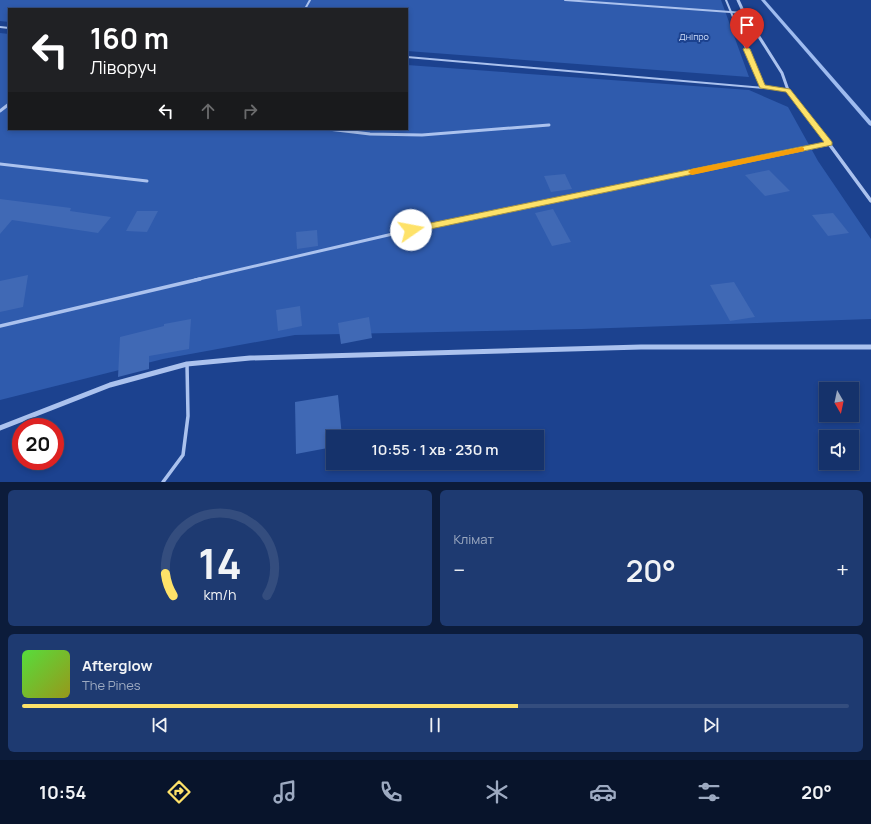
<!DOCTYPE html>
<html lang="uk">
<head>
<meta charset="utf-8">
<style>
  body { margin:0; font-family:Manrope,sans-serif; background:#1e3a71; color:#f1f3f6; height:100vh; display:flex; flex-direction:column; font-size:15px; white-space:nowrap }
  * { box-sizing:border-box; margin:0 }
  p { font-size:13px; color:#9daac1 }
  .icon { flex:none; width:22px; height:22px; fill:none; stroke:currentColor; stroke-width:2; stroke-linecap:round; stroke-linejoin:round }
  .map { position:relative; height:482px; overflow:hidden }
  .details { display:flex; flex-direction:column; gap:8px; padding:8px; background:#0c1c3b; flex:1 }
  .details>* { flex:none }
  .guide { position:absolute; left:8px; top:8px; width:400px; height:122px; border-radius:0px; box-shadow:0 2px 6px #0003,0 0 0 1px #344d7e; background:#202124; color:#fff; overflow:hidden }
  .needle { width:26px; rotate:171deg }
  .controls { position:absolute; left:819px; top:382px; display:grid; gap:8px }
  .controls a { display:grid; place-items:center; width:40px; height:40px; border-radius:0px; background:#15326b; box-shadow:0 2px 6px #0003,0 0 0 1px #344d7e; font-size:20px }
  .speed { position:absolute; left:12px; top:418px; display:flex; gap:8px; font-size:20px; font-weight:700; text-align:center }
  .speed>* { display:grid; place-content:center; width:52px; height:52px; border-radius:50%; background:#15326b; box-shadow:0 2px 6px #0003,0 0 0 1px #344d7e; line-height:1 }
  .speed .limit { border:6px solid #d22; background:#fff; color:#111 }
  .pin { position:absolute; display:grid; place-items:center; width:34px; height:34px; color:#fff; margin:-41px -17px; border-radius:50% 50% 50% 0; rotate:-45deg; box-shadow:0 0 4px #0007 }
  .pin .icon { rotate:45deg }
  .me { position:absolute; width:44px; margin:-22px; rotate:78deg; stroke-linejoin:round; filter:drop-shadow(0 0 3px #0008) }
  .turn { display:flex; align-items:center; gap:14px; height:84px; padding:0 16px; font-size:18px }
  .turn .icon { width:52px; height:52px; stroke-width:2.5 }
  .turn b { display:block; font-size:28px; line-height:34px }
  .lanes { display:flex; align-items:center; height:38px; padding:0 16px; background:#0003; justify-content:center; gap:20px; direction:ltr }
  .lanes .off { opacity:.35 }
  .big { font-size:30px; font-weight:600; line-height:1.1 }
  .details .widget { flex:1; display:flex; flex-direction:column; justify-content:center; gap:6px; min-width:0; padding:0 14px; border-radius:6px; background:#1e3a71 }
  .details .dial { align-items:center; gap:0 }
  .dial svg { height:104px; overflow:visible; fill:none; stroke:#344d7e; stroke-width:7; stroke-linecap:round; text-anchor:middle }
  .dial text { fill:#f1f3f6; stroke:none }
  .song { display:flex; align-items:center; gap:12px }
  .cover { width:48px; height:48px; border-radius:6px; background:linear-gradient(135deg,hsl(110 70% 55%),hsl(60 70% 35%)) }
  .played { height:4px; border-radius:2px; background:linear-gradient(90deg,#fee269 60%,#344d7e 60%) }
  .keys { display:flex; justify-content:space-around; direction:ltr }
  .heat { display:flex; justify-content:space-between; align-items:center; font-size:22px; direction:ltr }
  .details .tiles { flex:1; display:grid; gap:8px; grid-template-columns:1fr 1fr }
  .widget:last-child { grid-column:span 2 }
  .trip { position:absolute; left:326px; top:430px; width:218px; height:40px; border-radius:0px; background:#15326b; box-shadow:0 2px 6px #0003,0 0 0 1px #344d7e; font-weight:600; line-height:40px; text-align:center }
  .dock { display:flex; height:64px; justify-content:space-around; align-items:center; background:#08142b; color:#9daac1 }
  .dock .icon { width:28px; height:28px }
  .dock .on { color:#fee269 }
  .dock b { font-size:18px; color:#f1f3f6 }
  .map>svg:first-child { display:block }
  .green { fill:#2f5bad }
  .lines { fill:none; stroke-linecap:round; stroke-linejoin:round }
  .stream { fill:#9ebbef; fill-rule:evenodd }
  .building { fill:#4069b5 }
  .service-far2 { stroke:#abc2ee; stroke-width:2 }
  .service-far1 { stroke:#abc2ee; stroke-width:3 }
  .service { stroke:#abc2ee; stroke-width:3.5 }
  .minor-far2 { stroke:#abc2ee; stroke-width:3 }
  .minor-far1 { stroke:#abc2ee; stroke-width:3.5 }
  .minor { stroke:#abc2ee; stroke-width:5 }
  .route { fill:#fee269; stroke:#a59344 }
  .slow { fill:#f59e0b }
  .labels { text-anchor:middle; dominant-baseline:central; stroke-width:4; stroke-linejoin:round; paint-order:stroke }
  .far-park-label { font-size:9px; fill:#d1dffa; stroke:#1c428f }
</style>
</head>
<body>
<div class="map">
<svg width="871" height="482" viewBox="0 0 871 482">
  <rect width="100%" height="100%" fill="#1c428f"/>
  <g class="green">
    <path d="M 0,0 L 721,0 L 749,77 L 407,51 L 407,9 L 9,9 L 9,22 L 0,21 Z"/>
    <path d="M 0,33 L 9,34 L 9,129 L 407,129 L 407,65 L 749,90 L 788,107 L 818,161 L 871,239 L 871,319 L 582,329 L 295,335 L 163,359 L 0,400 Z"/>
  </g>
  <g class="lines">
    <path class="stream" d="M 761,0 L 765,0 L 871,121 L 871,126 L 869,125 Z"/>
  </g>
  <g class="building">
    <path d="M 769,170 L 790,191 L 765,196 L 745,175 Z"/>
    <path d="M 565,174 L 572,189 L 551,192 L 544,176 Z"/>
    <path d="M 0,199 L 71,208 L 70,211 L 111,217 L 98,233 L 12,220 L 0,234 Z"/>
    <path d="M 553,209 L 571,242 L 552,246 L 535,213 Z"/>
    <path d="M 137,211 L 158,211 L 147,232 L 126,231 Z"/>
    <path d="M 833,213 L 849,233 L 828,236 L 812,215 Z"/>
    <path d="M 317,230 L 318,246 L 297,249 L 296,232 Z"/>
    <path d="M 28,275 L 23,307 L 0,312 L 0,281 Z"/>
    <path d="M 734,282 L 755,317 L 730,321 L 710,285 Z"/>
    <path d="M 300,306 L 302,326 L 278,331 L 276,310 Z"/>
    <path d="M 369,317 L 372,338 L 341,344 L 338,323 Z"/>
    <path d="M 191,319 L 189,349 L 149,356 L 149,369 L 118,377 L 120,337 L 164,326 L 164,324 Z"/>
    <path d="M 338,395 L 342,437 L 333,437 L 333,447 L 296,454 L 295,402 Z"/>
  </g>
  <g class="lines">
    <g class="service-far2">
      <path d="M 565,0 L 744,13"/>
      <path d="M 726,0 L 762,87"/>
      <path d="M 305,9 L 310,0"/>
      <path d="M 0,27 L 9,28"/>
      <path d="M 407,57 L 788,90"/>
    </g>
    <g class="service-far1">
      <path d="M 328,129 L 370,134 L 422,135 L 549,125"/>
      <path d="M 0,164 L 147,181"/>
      <path d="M 195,280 L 397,233 L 830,144"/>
    </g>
    <g class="service">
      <path d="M 0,326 L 200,279"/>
      <path d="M 163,482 L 183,455 L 188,416 L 187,364"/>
    </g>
    <g class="minor-far2">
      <path d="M 738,0 L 744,13 L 782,73 L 788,90 L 814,123"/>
      <path d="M 0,111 L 9,104"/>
    </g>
    <path class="minor-far1" d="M 813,122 L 871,201"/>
    <path class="minor" d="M 0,428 L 110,385 L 187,364 L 250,358 L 641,347 L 871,347"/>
  </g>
  <path class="route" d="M 747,47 L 750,49 L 765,85 L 790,89 L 832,142 L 832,145 L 411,233 L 407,230 L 411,227 L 824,142 L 786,92 L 760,88 L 743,49 Z"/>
  <path class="slow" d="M 802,147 L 804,148 L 804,151 L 692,175 L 688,172 L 692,169 Z"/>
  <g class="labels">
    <g class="far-park-label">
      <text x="694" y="36">Дніпро</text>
    </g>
  </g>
</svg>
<div class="controls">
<a><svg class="needle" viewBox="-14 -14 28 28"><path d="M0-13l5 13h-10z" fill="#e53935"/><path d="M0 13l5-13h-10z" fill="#9daac1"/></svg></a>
<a><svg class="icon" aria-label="sound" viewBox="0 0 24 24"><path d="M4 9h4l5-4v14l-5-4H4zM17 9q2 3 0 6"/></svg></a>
</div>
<div class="speed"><div class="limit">20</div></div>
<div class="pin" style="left:747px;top:49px;background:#d93025"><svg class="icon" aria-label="arrive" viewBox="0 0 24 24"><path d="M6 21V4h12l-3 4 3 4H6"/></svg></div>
<svg class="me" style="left:411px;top:230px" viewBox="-20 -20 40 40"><circle r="19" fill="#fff"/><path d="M0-13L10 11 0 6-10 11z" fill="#fee269"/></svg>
<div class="trip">10:55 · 1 хв · 230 m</div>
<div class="guide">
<div class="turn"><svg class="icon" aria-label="left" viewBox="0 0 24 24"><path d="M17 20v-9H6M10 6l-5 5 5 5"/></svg><div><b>160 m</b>Ліворуч</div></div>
<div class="lanes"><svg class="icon" aria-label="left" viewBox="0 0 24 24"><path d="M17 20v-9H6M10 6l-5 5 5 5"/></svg><svg class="icon off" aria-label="ahead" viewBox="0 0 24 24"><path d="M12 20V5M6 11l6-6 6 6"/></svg><svg class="icon off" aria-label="right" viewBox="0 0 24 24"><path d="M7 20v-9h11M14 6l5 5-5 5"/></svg></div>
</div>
</div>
<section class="details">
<div class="tiles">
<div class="widget dial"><svg viewBox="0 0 100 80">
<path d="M14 69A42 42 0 1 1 86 69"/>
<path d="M14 69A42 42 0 0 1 8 52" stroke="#fee269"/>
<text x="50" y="56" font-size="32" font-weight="700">14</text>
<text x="50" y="72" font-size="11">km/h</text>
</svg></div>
<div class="widget"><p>Клімат</p>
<div class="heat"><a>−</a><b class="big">20°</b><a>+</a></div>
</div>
<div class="widget">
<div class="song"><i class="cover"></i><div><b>Afterglow</b><p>The Pines</p></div></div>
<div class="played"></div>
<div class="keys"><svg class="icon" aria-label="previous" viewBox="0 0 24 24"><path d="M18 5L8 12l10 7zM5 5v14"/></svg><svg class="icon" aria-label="pause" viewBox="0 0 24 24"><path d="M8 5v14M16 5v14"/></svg><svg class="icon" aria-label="next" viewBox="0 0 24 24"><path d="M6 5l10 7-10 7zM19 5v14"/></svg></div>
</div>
</div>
</section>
<nav class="dock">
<b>10:54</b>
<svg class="icon on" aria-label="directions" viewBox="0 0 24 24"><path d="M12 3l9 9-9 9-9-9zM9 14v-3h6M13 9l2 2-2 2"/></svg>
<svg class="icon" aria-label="music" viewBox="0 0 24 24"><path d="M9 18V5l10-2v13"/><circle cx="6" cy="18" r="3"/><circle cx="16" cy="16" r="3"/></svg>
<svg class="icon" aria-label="phone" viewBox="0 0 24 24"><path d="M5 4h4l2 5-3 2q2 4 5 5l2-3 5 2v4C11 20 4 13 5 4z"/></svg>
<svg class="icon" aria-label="climate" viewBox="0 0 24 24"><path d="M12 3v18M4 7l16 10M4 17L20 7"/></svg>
<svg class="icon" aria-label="car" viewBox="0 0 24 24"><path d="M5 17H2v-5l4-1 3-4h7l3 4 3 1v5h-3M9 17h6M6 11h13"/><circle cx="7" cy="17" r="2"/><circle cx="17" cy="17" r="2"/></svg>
<svg class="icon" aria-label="filters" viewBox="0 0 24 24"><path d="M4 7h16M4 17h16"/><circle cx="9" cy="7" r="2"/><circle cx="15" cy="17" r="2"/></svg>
<b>20°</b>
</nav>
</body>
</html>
